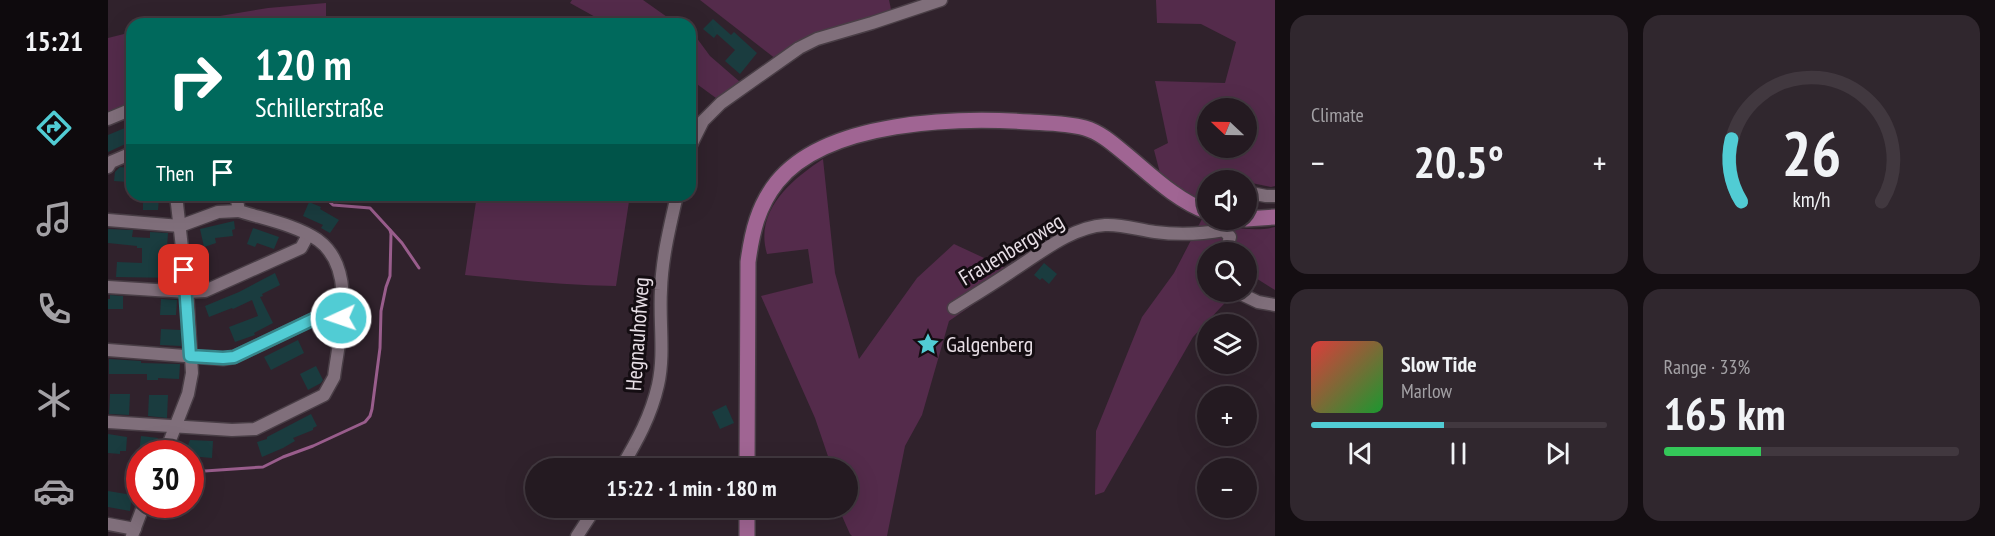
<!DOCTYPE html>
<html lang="en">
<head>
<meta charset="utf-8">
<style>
  body { margin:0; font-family:"PT Sans Narrow",sans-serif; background:#30272e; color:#f1f3f6; height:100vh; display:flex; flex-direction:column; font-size:22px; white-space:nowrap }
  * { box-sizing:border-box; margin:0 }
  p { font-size:20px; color:#a3a1a5 }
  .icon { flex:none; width:33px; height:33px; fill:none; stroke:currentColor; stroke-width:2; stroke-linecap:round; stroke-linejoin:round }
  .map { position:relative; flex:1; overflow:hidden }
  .sheet { display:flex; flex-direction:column; gap:15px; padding:15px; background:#140e12; width:720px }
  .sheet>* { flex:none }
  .guide { position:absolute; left:18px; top:18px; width:570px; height:183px; border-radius:18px; box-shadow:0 6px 24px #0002,0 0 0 2px #41383f; background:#00695c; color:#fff; overflow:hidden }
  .needle { width:39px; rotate:292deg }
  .controls { position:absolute; left:1089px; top:98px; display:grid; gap:12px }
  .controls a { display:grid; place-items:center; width:60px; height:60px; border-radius:50%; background:#241a21; box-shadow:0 6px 24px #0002,0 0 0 2px #41383f; font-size:30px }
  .speed { position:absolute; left:18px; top:440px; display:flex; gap:12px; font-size:30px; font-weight:700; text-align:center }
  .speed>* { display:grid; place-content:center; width:78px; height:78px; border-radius:50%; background:#241a21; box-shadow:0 6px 24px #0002,0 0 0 2px #41383f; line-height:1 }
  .speed .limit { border:9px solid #d22; background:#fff; color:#111 }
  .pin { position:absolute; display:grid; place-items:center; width:51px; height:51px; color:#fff; margin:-26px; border-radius:12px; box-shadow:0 3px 9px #0006 }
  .me { position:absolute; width:66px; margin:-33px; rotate:267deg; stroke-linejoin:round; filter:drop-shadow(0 0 4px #0008) }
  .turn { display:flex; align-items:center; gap:21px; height:126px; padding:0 30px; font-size:27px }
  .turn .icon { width:78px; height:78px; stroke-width:2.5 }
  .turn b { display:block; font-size:42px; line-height:51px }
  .then { display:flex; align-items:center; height:57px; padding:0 30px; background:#0003; gap:12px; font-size:22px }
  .big { font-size:45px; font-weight:700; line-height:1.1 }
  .sheet .widget { flex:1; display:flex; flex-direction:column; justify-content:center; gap:9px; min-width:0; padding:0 21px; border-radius:18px; background:#30272e }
  .sheet .dial { align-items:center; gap:0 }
  .dial svg { height:156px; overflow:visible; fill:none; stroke:#41383f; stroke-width:7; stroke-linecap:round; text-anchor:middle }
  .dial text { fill:#f1f3f6; stroke:none }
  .song { display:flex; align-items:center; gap:18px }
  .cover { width:72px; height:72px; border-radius:9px; background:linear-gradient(135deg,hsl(0 70% 55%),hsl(130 70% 35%)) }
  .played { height:6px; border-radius:3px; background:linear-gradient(90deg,#51ccd4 45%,#41383f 45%) }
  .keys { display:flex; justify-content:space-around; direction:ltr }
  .heat { display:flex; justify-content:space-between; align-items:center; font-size:33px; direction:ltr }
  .charge { height:9px; border-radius:4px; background:linear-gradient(90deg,#34c759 33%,#41383f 0) }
  .sheet .tiles { flex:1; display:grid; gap:15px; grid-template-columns:repeat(2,1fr) }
  .trip { position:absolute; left:417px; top:458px; width:333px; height:60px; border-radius:30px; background:#241a21; box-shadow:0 6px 24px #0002,0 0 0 2px #41383f; font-weight:700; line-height:60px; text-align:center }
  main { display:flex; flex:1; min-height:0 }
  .menu { display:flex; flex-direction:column; width:108px; justify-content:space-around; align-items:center; background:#0e0a0d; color:#a3a1a5 }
  .menu .icon { width:42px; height:42px }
  .menu .current { color:#51ccd4 }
  .menu b { font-size:27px; color:#f1f3f6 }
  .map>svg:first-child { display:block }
  .green { fill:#542b4b; fill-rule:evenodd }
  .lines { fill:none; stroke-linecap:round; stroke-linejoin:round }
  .stream { stroke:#995d8c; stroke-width:3 }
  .building { fill:#1a3c3f }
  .minor-casing { stroke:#493e46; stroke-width:15 }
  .major-casing { stroke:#493e46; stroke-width:18 }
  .minor { stroke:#806f7b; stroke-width:12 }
  .major { stroke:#a06593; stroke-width:15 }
  .route-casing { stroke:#35858a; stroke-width:15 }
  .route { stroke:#51ccd4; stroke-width:10 }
  .labels { text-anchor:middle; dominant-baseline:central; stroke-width:6; stroke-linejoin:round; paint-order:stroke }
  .street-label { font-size:22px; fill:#e8dfe6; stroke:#140d12 }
  .poi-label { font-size:22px; fill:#e8dfe6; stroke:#140d12; text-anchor:start }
</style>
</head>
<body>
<main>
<nav class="menu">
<b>15:21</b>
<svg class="icon current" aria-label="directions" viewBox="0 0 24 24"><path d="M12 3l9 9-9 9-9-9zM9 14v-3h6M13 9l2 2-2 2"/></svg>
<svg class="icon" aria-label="music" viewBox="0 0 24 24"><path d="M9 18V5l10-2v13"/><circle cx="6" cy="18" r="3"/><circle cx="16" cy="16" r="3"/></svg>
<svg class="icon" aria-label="phone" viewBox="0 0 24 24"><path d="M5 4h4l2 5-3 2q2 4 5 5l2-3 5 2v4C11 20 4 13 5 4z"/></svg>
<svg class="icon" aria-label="climate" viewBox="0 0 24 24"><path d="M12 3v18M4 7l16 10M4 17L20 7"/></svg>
<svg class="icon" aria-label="car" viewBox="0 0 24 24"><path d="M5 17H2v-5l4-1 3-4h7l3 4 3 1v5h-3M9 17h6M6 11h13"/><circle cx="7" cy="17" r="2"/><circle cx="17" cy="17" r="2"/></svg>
</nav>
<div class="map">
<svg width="1167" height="536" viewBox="0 0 1167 536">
  <rect width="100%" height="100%" fill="#30222c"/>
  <g class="green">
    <path d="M 464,0 L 535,0 L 569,24 L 500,24 L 462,3 Z"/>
    <path d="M 592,0 L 781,0 L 784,14 L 668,59 Z"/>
    <path d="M 1048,0 L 1167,0 L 1167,186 L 1163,187 L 1139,182 L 1138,180 L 1107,177 L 1106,180 L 1100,180 L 1099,205 L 1092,203 L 1053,177 L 1046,150 L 1060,143 L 1047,81 L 1117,83 L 1128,42 L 1093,24 L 1049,23 ZM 1100,108 L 1138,108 L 1138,147 L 1100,147 Z"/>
    <path d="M 218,3 L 218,24 L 64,24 L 160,8 Z"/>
    <path d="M 24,32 L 24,102 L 0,116 L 0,38 Z"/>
    <path d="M 582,33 L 588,37 L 602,56 L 632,82 L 608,98 L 582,79 Z"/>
    <path d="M 715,159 L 727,273 L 751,359 L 809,278 L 846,244 L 902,270 L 907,276 L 841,321 L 814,415 L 797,446 L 779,536 L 744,536 L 742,534 L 730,507 L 740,507 L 740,468 L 724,468 L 707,418 L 653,296 L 705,283 L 700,249 L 659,254 C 646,211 683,180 715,159 Z"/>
    <path d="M 369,195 L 522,195 L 508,286 C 458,285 408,280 357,275 Z"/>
    <path d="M 1094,219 C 1115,226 1145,233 1167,227 L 1167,290 L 1143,275 L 1139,280 L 1138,252 L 1100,252 L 1100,291 L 1128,291 L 1085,337 L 996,492 L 987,495 L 988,431 L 1034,317 L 1066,273 Z"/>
  </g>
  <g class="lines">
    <g class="stream">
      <path d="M 214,195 L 225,205 L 262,208 L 294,243 L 311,268"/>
      <path d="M 82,472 L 155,467 L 175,457 L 205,446 L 257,422 L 262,416 L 264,409 L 272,348 L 273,311 L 278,287 L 282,276 L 283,234 L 282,230"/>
    </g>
  </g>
  <g class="building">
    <path d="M 605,19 L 623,35 L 626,32 L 649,53 L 632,74 L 617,61 L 627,50 L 609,34 L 606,38 L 595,29 Z"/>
    <path d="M 24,125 L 24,141 L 0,152 L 0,135 Z"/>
    <path d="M 12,167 L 21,168 L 20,182 L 6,181 L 7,172 Z"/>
    <path d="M 35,197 L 51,198 L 50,210 L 35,210 Z"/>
    <path d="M 201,202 L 213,207 L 212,209 L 231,220 L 222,233 L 213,228 L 215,225 L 195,216 Z"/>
    <path d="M 126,221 L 127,229 L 124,230 L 125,236 L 107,238 L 108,243 L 96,247 L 92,229 Z"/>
    <path d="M 145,228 L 171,237 L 166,249 L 149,243 L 147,247 L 139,244 Z"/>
    <path d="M 0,229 L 25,230 L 24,237 L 42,238 L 42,232 L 60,233 L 58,262 L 67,262 L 69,278 L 8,277 L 9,262 L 34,263 L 34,248 L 29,248 L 29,246 L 0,243 Z"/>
    <path d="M 936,263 L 949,274 L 941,284 L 934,278 L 932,280 L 926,275 Z"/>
    <path d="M 167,273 L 172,285 L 154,294 L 155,296 L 152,297 L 165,323 L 146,333 L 147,335 L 127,342 L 121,327 L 150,316 L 144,300 L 125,309 L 124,308 L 101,317 L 97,306 L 131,292 Z"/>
    <path d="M 2,295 L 15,296 L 15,309 L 0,309 L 0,299 L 2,299 Z"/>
    <path d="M 53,299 L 69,300 L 68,315 L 52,315 Z"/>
    <path d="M 53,329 L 73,330 L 73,346 L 52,345 Z"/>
    <path d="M 190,340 L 196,353 L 163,370 L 156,357 Z"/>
    <path d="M 1,359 L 33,361 L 33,363 L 72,364 L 71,379 L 50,378 L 50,380 L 39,380 L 39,374 L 1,374 Z"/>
    <path d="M 208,366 L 215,380 L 213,383 L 200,390 L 192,374 Z"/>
    <path d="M 2,394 L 22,394 L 21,415 L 1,414 Z"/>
    <path d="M 41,395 L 60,395 L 59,418 L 40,416 Z"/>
    <path d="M 618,405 L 626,423 L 612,429 L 604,412 Z"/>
    <path d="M 203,414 L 209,426 L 205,428 L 205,430 L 185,438 L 187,441 L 175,448 L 154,457 L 149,442 L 159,439 L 159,437 Z"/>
    <path d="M 0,434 L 19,437 L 18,451 L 12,451 L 12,454 L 0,453 Z"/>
    <path d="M 33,436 L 50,438 L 48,453 L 31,453 Z"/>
    <path d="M 82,440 L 105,441 L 104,458 L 82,456 L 82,453 L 77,453 Z"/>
    <path d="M 0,491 L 24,495 L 22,511 L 0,507 Z"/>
  </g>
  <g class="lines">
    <g class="minor-casing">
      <g id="minor">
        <path d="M 0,119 L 24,109"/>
        <path d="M 582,147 L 595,121 L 613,103 L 691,48 L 709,39 L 764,23 L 833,0"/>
        <path d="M 0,167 L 3,162 L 24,153"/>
        <path d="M 1138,192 L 1158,196 L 1167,196"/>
        <path d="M 0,220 L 72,226 L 110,212 L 131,211"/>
        <path d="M 1116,230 L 1122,237 L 1118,252"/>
        <path d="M 0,287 L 79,292 L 97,291 L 193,248 L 200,235"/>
        <path d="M 1127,291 L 1150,302 L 1167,305"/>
        <path d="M 846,308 C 865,296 885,284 904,271 C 931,254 963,227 997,225 C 1014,224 1031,230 1047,232 C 1069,235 1094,234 1116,230"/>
        <path d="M 0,350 L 115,359 L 126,357 L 210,317 L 219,315 L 233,318"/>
        <path d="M 0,422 L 124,430 L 147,429 L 216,395 L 226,377 C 231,336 250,269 210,240 C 188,225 156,219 131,211 L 128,195"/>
        <path d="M 57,453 L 80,394 L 84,373 L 79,292 L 68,195"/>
        <path d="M 513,468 C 529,441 543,416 550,385 C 557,354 551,321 553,290 C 554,257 562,226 569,195"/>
        <path d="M 0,524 L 27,529"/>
        <path d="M 24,536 L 36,504"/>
        <path d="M 469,536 L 488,507"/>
      </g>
    </g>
    <g class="major-casing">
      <g id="major">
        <path d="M 1138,219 L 1167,217"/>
        <path d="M 639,468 L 640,262 C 644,232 650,206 669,182 C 719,120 850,117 922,122 C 940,123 959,123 977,128 C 991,132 1003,142 1015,152 C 1041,173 1067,200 1100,212"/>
        <path d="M 639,507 L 639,536"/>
      </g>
    </g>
    <use href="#minor" class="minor"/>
    <use href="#major" class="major"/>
  </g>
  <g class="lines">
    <g class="route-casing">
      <path id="route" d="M 76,270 L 82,356 L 115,358 L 126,357 L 210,317 L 219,315 L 233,318"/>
    </g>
    <use href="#route" class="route"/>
  </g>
  <defs>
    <g id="sight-bare" transform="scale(1.8)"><path d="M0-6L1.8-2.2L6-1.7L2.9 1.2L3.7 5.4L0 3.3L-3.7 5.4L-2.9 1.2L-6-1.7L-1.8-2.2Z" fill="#51ccd4" stroke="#140d12" stroke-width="2.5" paint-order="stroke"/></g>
  </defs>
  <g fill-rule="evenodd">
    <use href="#sight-bare" x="820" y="344"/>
  </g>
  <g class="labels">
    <g class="street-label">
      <text transform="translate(903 249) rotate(-31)">Frauenbergweg</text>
      <text transform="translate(529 334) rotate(-86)">Hegnauhofweg</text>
    </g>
    <g class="poi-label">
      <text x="838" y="344">Galgenberg</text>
    </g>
  </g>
</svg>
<div class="controls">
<a><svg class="needle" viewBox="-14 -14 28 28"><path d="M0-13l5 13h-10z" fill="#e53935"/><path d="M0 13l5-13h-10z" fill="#a3a1a5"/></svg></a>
<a><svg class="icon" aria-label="sound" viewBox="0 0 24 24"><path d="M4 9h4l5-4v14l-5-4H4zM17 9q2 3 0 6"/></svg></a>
<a><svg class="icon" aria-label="search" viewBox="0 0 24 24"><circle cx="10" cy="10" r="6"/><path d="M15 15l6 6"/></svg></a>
<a><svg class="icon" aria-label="layers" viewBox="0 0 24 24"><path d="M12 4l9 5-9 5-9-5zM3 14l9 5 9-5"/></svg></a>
<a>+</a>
<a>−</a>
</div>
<div class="speed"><div class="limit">30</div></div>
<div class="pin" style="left:76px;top:270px;background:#d93025"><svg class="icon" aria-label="arrive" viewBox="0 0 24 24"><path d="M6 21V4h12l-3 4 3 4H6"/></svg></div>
<svg class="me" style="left:233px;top:318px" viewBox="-20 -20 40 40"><circle r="17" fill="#51ccd4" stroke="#fff" stroke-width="3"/><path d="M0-11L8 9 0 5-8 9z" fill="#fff"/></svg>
<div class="trip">15:22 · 1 min · 180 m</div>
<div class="guide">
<div class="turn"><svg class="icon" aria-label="right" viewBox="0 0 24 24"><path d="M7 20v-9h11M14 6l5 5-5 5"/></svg><div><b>120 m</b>Schillerstraße</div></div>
<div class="then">Then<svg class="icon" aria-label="arrive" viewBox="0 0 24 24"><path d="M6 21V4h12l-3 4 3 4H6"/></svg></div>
</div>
</div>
<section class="sheet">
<div class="tiles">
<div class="widget"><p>Climate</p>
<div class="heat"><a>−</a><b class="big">20.5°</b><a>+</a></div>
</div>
<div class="widget dial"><svg viewBox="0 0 100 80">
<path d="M14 69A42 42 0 1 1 86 69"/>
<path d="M14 69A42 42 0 0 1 9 37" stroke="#51ccd4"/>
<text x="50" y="56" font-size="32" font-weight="700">26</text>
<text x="50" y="72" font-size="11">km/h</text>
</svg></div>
<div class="widget">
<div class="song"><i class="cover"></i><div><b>Slow Tide</b><p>Marlow</p></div></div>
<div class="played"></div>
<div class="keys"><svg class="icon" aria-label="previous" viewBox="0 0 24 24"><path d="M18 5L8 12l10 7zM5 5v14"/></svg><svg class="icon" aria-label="pause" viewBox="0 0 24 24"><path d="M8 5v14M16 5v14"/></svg><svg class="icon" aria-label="next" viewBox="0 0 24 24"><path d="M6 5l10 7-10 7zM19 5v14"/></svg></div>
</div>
<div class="widget"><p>Range · 33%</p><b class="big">165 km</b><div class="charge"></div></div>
</div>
</section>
</main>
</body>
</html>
